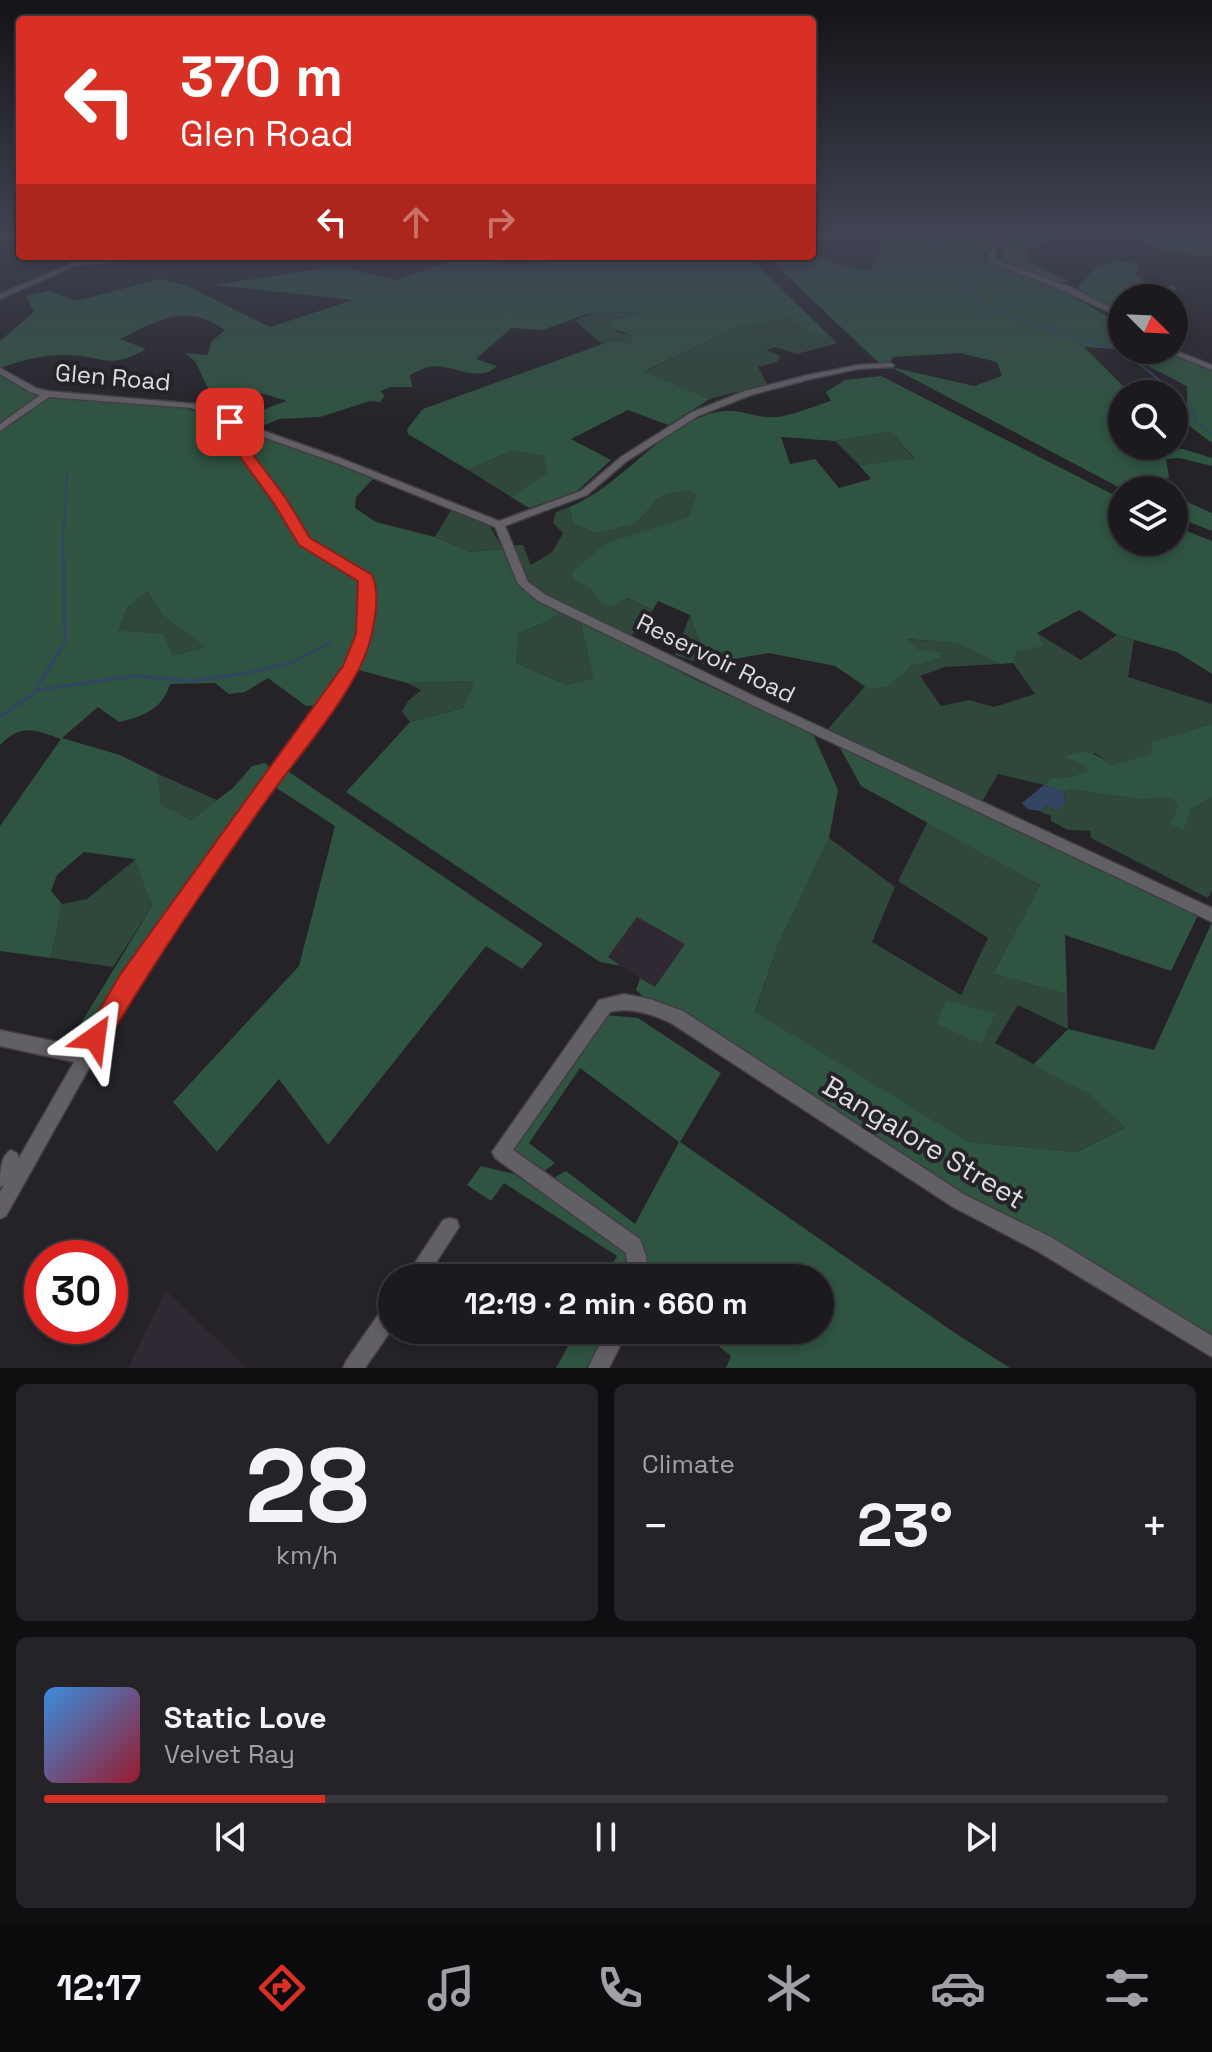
<!DOCTYPE html>
<html lang="en">
<head>
<meta charset="utf-8">
<style>
  body { margin:0; font-family:"Space Grotesk",sans-serif; background:#252327; color:#f1f3f6; height:100vh; display:flex; flex-direction:column; font-size:30px; white-space:nowrap }
  * { box-sizing:border-box; margin:0 }
  p { font-size:26px; color:#a0a1a4 }
  .icon { flex:none; width:44px; height:44px; fill:none; stroke:currentColor; stroke-width:2; stroke-linecap:round; stroke-linejoin:round }
  .map { position:relative; height:1368px; overflow:hidden }
  .details { display:flex; flex-direction:column; gap:16px; padding:16px; background:#0f0e10; flex:1 }
  .details>* { flex:none }
  .guide { position:absolute; left:16px; top:16px; width:800px; height:244px; border-radius:8px; box-shadow:0 4px 12px #0003,0 0 0 2px #3a383c; background:#d93025; color:#fff; overflow:hidden }
  .needle { width:52px; rotate:114deg }
  .fabs { position:absolute; left:1108px; top:284px; display:grid; gap:16px }
  .fabs a { display:grid; place-items:center; width:80px; height:80px; border-radius:50%; background:#1c1a1e; box-shadow:0 4px 12px #0003,0 0 0 2px #3a383c; font-size:40px }
  .speed { position:absolute; left:24px; top:1240px; display:flex; gap:16px; font-size:40px; font-weight:700; text-align:center }
  .speed>* { display:grid; place-content:center; width:104px; height:104px; border-radius:50%; background:#1c1a1e; box-shadow:0 4px 12px #0003,0 0 0 2px #3a383c; line-height:1 }
  .speed .limit { border:12px solid #d22; background:#fff; color:#111 }
  .pin { position:absolute; display:grid; place-items:center; width:68px; height:68px; color:#fff; margin:-34px; border-radius:16px; box-shadow:0 4px 12px #0006 }
  .me { position:absolute; width:88px; margin:-44px; rotate:31deg; stroke-linejoin:round; filter:drop-shadow(0 0 6px #0008) }
  .turn { display:flex; align-items:center; gap:28px; height:168px; padding:0 32px; font-size:36px }
  .turn .icon { width:104px; height:104px; stroke-width:2.5 }
  .turn b { display:block; font-size:56px; line-height:68px }
  .lanes { display:flex; align-items:center; height:76px; padding:0 32px; background:#0003; justify-content:center; gap:40px; direction:ltr }
  .lanes .off { opacity:.35 }
  .big { font-size:60px; font-weight:700; line-height:1.1 }
  .details .widget { flex:1; display:flex; flex-direction:column; justify-content:center; gap:12px; min-width:0; padding:0 28px; border-radius:12px; background:#252327 }
  .details .dial { align-items:center; gap:0 }
  .dial b { font-size:104px; line-height:1 }
  .song { display:flex; align-items:center; gap:24px }
  .cover { width:96px; height:96px; border-radius:12px; background:linear-gradient(135deg,hsl(210 70% 55%),hsl(350 70% 35%)) }
  .played { height:8px; border-radius:4px; background:linear-gradient(90deg,#d93025 25%,#3a383c 25%) }
  .keys { display:flex; justify-content:space-around; direction:ltr }
  .heat { display:flex; justify-content:space-between; align-items:center; font-size:44px; direction:ltr }
  .details .tiles { flex:1; display:grid; gap:16px; grid-template-columns:1fr 1fr }
  .widget:last-child { grid-column:span 2 }
  .trip { position:absolute; left:378px; top:1264px; width:456px; height:80px; border-radius:40px; background:#1c1a1e; box-shadow:0 4px 12px #0003,0 0 0 2px #3a383c; font-weight:700; line-height:80px; text-align:center }
  .tabs { display:flex; height:128px; justify-content:space-around; align-items:center; background:#0b0a0c; color:#a0a1a4 }
  .tabs .icon { width:56px; height:56px }
  .tabs .on { color:#d93025 }
  .tabs b { font-size:36px; color:#f1f3f6 }
  .map>svg:first-child { display:block }
  .built { fill:#302934 }
  .green { fill:#2f483b }
  .forest { fill:#2f5441; fill-rule:evenodd }
  .water { fill:#334562 }
  .lines { fill:none; stroke-linecap:round; stroke-linejoin:round }
  .stream-far1 { stroke:#334562; stroke-width:2 }
  .stream { stroke:#334562; stroke-width:3 }
  .minor-casing { stroke:#413d43; stroke-width:3 }
  .minor { fill:#635f66; fill-rule:evenodd }
  .route { fill:#d93025; stroke:#8d1f18; stroke-width:2 }
  .labels { text-anchor:middle; dominant-baseline:central; stroke-width:8; stroke-linejoin:round; paint-order:stroke }
  .street-label { font-size:24px; fill:#dedce0; stroke:#252228 }
  .near-street-label { font-size:28px; fill:#dedce0; stroke:#252228 }
</style>
</head>
<body>
<div class="map">
<svg width="1212" height="1368" viewBox="0 0 1212 1368">
  <rect width="100%" height="100%" fill="#252228"/>
  <g class="built">
    <path d="M 637,917 L 686,944 L 655,988 L 608,957 Z"/>
    <path d="M 166,1291 L 189,1313 L 247,1368 L 128,1368 Z"/>
  </g>
  <g class="green">
    <path d="M 595,311 L 641,313 L 613,319 L 617,332 L 635,336 L 628,343 L 611,341 L 602,344 L 575,321 Z"/>
    <path d="M 790,318 L 813,335 L 830,336 L 837,343 L 797,354 L 775,347 L 766,350 L 781,356 L 777,362 L 758,367 L 767,384 L 710,399 L 642,373 L 740,326 Z"/>
    <path d="M 891,432 L 915,460 L 859,465 L 835,441 Z"/>
    <path d="M 511,451 L 545,456 L 547,472 L 511,497 L 468,470 Z"/>
    <path d="M 691,491 L 696,495 L 689,518 L 606,543 L 573,572 L 575,582 C 601,589 628,598 653,610 L 631,636 L 534,590 L 524,578 L 514,545 L 523,545 L 531,565 L 552,552 L 563,533 L 553,523 L 556,512 L 569,507 L 573,524 L 597,533 L 636,524 L 657,499 L 671,493 Z"/>
    <path d="M 451,510 L 489,525 L 503,549 L 471,552 L 435,537 Z"/>
    <path d="M 521,589 L 580,619 L 593,678 L 567,685 L 516,663 L 519,633 L 548,621 L 561,609 L 540,603 Z"/>
    <path d="M 148,591 L 162,615 L 205,647 L 173,656 L 119,632 L 127,608 Z"/>
    <path d="M 690,615 L 701,647 L 723,661 L 714,668 L 675,655 Z"/>
    <path d="M 1037,633 L 1081,660 L 1117,635 L 1134,640 L 1128,677 L 1212,704 L 1212,724 L 1153,742 L 1152,754 L 1112,765 L 1095,753 L 1082,764 L 1091,771 L 1065,778 L 1051,778 L 1044,785 L 998,774 L 982,802 L 828,729 L 865,686 C 887,696 897,673 915,665 C 922,662 932,661 940,658 L 943,654 L 918,649 L 905,639 L 956,643 L 1000,664 L 945,667 L 920,676 L 941,706 L 969,700 L 994,707 L 1035,694 L 1013,663 L 1017,651 Z"/>
    <path d="M 474,681 L 463,708 L 410,722 L 402,712 L 408,701 L 421,690 L 407,683 Z"/>
    <path d="M 158,774 L 217,800 L 191,820 L 161,806 Z"/>
    <path d="M 1070,789 L 1142,800 L 1162,797 L 1175,800 L 1178,808 L 1191,809 L 1212,797 L 1212,890 L 1208,898 L 1091,838 L 1090,831 L 1068,830 L 1051,821 L 1051,816 L 1039,811 L 1048,805 L 1065,803 L 1064,792 Z"/>
    <path d="M 928,821 L 1040,885 L 993,974 L 1067,994 L 1068,1029 L 1018,1005 L 995,1043 L 1089,1094 L 1126,1126 L 1077,1152 L 969,1142 L 755,1013 L 777,947 L 829,838 L 895,887 L 872,942 L 961,995 L 988,938 L 898,881 Z"/>
    <path d="M 136,859 L 152,906 L 113,967 L 51,958 L 62,904 L 87,899 Z"/>
  </g>
  <g class="forest">
    <path d="M 874,233 L 992,233 L 993,246 L 984,255 L 997,266 L 1065,292 L 1122,325 L 1122,350 L 1162,350 L 1212,371 L 1212,443 L 1180,419 L 1187,404 L 1187,386 L 1115,349 L 1084,347 L 1131,394 L 1122,394 L 1122,446 L 1183,449 L 1212,458 L 1212,466 L 1179,458 L 1166,459 L 1169,477 L 1151,486 L 1160,490 L 1124,490 L 891,367 L 974,386 L 1002,376 L 997,362 L 960,353 L 893,357 L 890,363 L 880,364 L 766,256 L 812,254 L 855,270 L 871,269 L 881,250 Z"/>
    <path d="M 1008,233 L 1060,235 L 1053,241 L 1027,249 L 1028,261 L 1068,281 L 1058,283 L 1003,264 L 1000,255 L 1010,237 Z"/>
    <path d="M 1123,233 L 1205,233 L 1212,240 L 1212,256 L 1166,252 Z"/>
    <path d="M 462,256 L 504,256 L 489,257 L 488,261 L 510,264 L 581,260 L 590,256 L 748,256 L 830,336 L 813,335 L 790,318 L 740,326 L 643,372 L 710,399 L 668,425 L 628,410 L 571,439 L 611,460 L 576,492 L 529,508 L 511,497 L 547,472 L 544,456 L 511,451 L 468,470 L 408,434 L 407,429 L 423,409 L 611,341 L 629,343 L 634,336 L 606,326 L 613,320 L 639,313 L 595,311 L 543,330 L 511,328 L 476,359 L 497,366 C 478,385 451,362 428,367 C 422,368 415,373 410,375 L 412,387 L 391,387 L 380,391 L 385,396 L 380,402 L 370,401 L 320,417 L 279,419 L 265,425 L 253,422 L 253,413 L 287,401 L 247,389 L 232,398 L 226,410 L 217,407 L 195,361 L 185,353 L 208,355 L 211,342 L 225,330 C 185,302 158,321 120,339 L 146,349 C 106,371 108,356 68,355 C 44,354 22,360 0,368 L 0,341 L 34,312 L 26,296 L 48,291 L 76,301 L 161,279 L 185,285 L 270,327 L 353,300 L 215,285 L 337,266 L 397,280 Z"/>
    <path d="M 1112,261 L 1138,263 L 1136,274 L 1149,285 L 1163,289 L 1172,285 L 1176,288 L 1171,298 L 1122,298 L 1122,314 L 1077,288 L 1096,267 Z"/>
    <path d="M 0,374 L 43,395 L 0,425 Z"/>
    <path d="M 881,376 L 1122,499 L 1122,542 L 1174,542 L 1174,526 L 1212,541 L 1212,674 L 1177,652 L 1117,635 L 1079,610 L 1037,633 L 1044,646 L 1017,651 L 1013,663 L 1000,664 L 956,643 L 907,639 L 918,649 L 943,653 L 940,658 L 912,666 L 887,687 L 869,689 L 835,666 L 769,653 L 723,661 L 701,647 L 690,615 L 658,601 L 653,610 L 627,598 L 612,607 L 598,600 C 594,587 587,585 574,582 L 572,572 L 606,543 L 689,517 L 696,495 L 691,491 L 671,493 L 657,499 L 636,524 L 597,533 L 573,524 L 569,507 C 620,487 653,434 706,415 C 738,403 752,420 778,417 C 796,414 814,406 831,401 L 826,392 L 845,380 ZM 891,432 L 915,459 L 859,465 L 871,479 L 839,488 L 815,459 L 790,464 L 781,437 L 835,441 Z"/>
    <path d="M 45,398 C 105,401 165,398 221,419 L 228,436 L 258,473 L 301,544 L 362,581 L 360,635 L 348,667 L 323,705 L 306,706 L 268,678 L 245,692 L 229,694 L 215,683 L 170,684 C 163,709 142,717 119,722 L 98,707 L 62,738 L 120,755 L 158,774 L 161,805 L 191,820 L 233,788 L 252,766 L 265,763 L 273,770 L 82,1045 L 73,1044 L 74,1035 L 152,906 L 135,859 L 84,852 L 57,875 L 51,891 L 62,904 L 51,958 L 0,951 L 0,826 L 61,739 C 34,730 22,723 0,745 L 0,431 ZM 148,591 L 162,615 L 205,647 L 173,656 L 163,634 L 119,631 L 127,608 Z"/>
    <path d="M 236,428 L 320,457 L 373,479 L 356,497 L 355,508 L 376,522 L 435,537 L 471,552 L 503,549 C 518,584 524,599 562,610 L 548,621 L 519,633 L 516,663 L 567,685 L 593,678 L 580,619 L 694,679 L 813,734 L 838,790 L 829,838 L 777,947 L 755,1012 L 969,1142 L 1077,1152 L 1125,1127 L 1089,1094 L 1033,1065 L 1068,1029 L 1154,1050 L 1212,922 L 1212,1341 L 662,1013 L 636,990 L 640,978 L 655,987 L 685,944 L 637,917 L 608,957 L 621,966 L 600,962 L 346,792 L 410,722 L 463,708 L 474,681 L 407,683 L 355,669 L 371,634 L 373,579 L 308,540 L 283,500 L 233,434 Z"/>
    <path d="M 1174,496 L 1212,513 L 1212,531 L 1174,516 Z"/>
    <path d="M 1212,724 L 1212,797 L 1191,809 L 1184,829 L 1170,824 L 1178,808 L 1174,800 L 1162,797 L 1142,800 L 1070,789 L 1064,792 L 1044,785 L 1051,778 L 1065,778 L 1090,771 L 1082,764 L 1065,757 C 1084,747 1096,754 1112,765 L 1151,754 L 1152,742 Z"/>
    <path d="M 838,744 L 1199,913 L 1171,971 L 1065,935 L 1067,994 L 993,974 L 1040,885 L 861,786 Z"/>
    <path d="M 283,768 L 543,944 L 522,969 L 486,946 L 328,1145 L 279,1079 L 217,1152 L 173,1102 L 299,966 L 335,826 L 272,785 Z"/>
    <path d="M 946,1000 L 995,1014 L 981,1044 L 937,1024 Z"/>
    <path d="M 606,1015 L 638,1018 L 721,1073 L 680,1142 L 955,1333 L 1010,1368 L 726,1368 L 731,1356 L 698,1330 L 820,1330 L 820,1278 L 643,1278 L 643,1255 L 550,1180 L 566,1171 L 635,1224 L 679,1142 L 580,1068 L 529,1143 L 555,1163 L 542,1173 L 511,1153 Z"/>
    <path d="M 481,1166 L 514,1174 L 629,1253 L 632,1278 L 605,1278 L 617,1256 L 504,1183 L 491,1201 L 467,1185 Z"/>
    <path d="M 577,1330 L 608,1330 L 586,1368 L 556,1368 Z"/>
  </g>
  <path class="water" d="M 1044,785 L 1064,792 L 1065,803 L 1058,810 L 1048,805 L 1039,811 L 1027,809 L 1022,803 Z"/>
  <g class="lines">
    <g class="stream-far1">
      <path d="M 936,233 L 931,244 L 990,312 L 1053,329 L 1075,339 L 1122,350"/>
      <path d="M 1122,350 L 1178,395 L 1195,414 L 1195,421 L 1212,434"/>
      <path d="M 63,543 L 67,473"/>
    </g>
    <g class="stream">
      <path d="M 36,690 L 136,676 L 191,681 L 248,673 L 292,663 L 330,642"/>
      <path d="M 0,717 L 33,694 L 65,642 L 63,541"/>
    </g>
    <g class="minor-casing">
      <g id="minor">
        <path d="M 999,233 L 1005,233 L 994,256 L 996,260 L 1070,287 L 1122,313 L 1122,318 L 1064,291 L 991,262 L 988,256 Z"/>
        <path d="M 78,256 L 85,256 L 81,261 L 136,256 L 163,256 L 160,258 L 76,265 L 0,299 L 0,294 L 69,265 Z"/>
        <path d="M 1163,350 L 1174,350 L 1212,365 L 1212,370 Z"/>
        <path d="M 890,363 L 894,365 L 893,367 L 858,369 L 811,379 L 751,395 L 698,416 L 627,461 L 587,495 L 505,526 L 528,582 L 546,595 L 758,698 L 1212,908 L 1212,922 L 750,704 L 538,601 L 518,584 L 495,527 L 334,462 L 235,427 L 235,435 L 285,501 L 308,540 L 372,579 C 372,611 369,641 355,670 L 134,988 L 6,1216 L 0,1219 L 0,1192 L 4,1185 L 0,1187 C 0,1173 0,1156 11,1150 L 17,1153 L 19,1158 L 74,1062 L 0,1046 L 0,1030 L 83,1047 L 122,978 L 346,666 L 359,624 L 362,581 L 300,544 L 275,502 L 227,435 L 226,423 L 192,408 L 49,397 L 0,431 L 0,424 L 40,395 L 30,392 L 0,374 L 0,368 L 36,388 L 48,391 L 197,404 L 233,420 L 340,458 L 499,521 L 581,491 L 621,457 L 692,412 L 745,391 L 808,375 L 858,365 Z"/>
        <path d="M 624,994 L 650,999 L 683,1011 L 965,1195 L 1051,1237 L 1212,1336 L 1212,1357 L 1037,1251 L 953,1207 L 671,1023 C 651,1014 632,1007 610,1012 L 513,1150 L 640,1239 L 646,1256 L 649,1278 L 629,1278 L 626,1253 L 495,1158 L 492,1152 L 599,1000 Z"/>
        <path d="M 450,1218 L 457,1220 L 459,1227 L 426,1278 L 405,1278 L 443,1220 Z"/>
        <path d="M 392,1302 L 392,1329 L 365,1368 L 343,1368 L 346,1361 L 385,1305 Z"/>
        <path d="M 607,1330 L 628,1330 L 609,1368 L 588,1368 Z"/>
      </g>
    </g>
    <use href="#minor" class="minor"/>
  </g>
  <linearGradient id="sky" x2="0" y2="1"><stop stop-color="#141316"/><stop offset="0.55" stop-color="#404453"/><stop offset="1" stop-color="#404453" stop-opacity="0"/></linearGradient>
  <rect width="1212" height="424" fill="url(#sky)"/>
  <path class="route" d="M 230,418 L 237,422 L 238,435 L 285,497 L 310,538 L 372,575 C 383,599 371,646 359,669 C 335,715 299,755 268,798 C 211,878 154,961 104,1047 L 95,1050 L 87,1047 L 83,1038 L 120,975 L 343,666 L 356,634 L 358,581 L 299,545 L 273,502 L 224,435 L 224,422 Z"/>
  <g class="labels">
    <g class="street-label">
      <text transform="translate(113 377) rotate(5)">Glen Road</text>
      <text transform="translate(716 658) rotate(26)">Reservoir Road</text>
    </g>
    <g class="near-street-label">
      <text transform="translate(924 1142) rotate(31)">Bangalore Street</text>
    </g>
  </g>
</svg>
<div class="fabs">
<a><svg class="needle" viewBox="-14 -14 28 28"><path d="M0-13l5 13h-10z" fill="#e53935"/><path d="M0 13l5-13h-10z" fill="#a0a1a4"/></svg></a>
<a><svg class="icon" aria-label="search" viewBox="0 0 24 24"><circle cx="10" cy="10" r="6"/><path d="M15 15l6 6"/></svg></a>
<a><svg class="icon" aria-label="layers" viewBox="0 0 24 24"><path d="M12 4l9 5-9 5-9-5zM3 14l9 5 9-5"/></svg></a>
</div>
<div class="speed"><div class="limit">30</div></div>
<div class="pin" style="left:230px;top:422px;background:#d93025"><svg class="icon" aria-label="arrive" viewBox="0 0 24 24"><path d="M6 21V4h12l-3 4 3 4H6"/></svg></div>
<svg class="me" style="left:95px;top:1038px" viewBox="-20 -20 40 40"><path d="M0-17L14 15 0 8-14 15z" fill="#d93025" stroke="#fff" stroke-width="4"/></svg>
<div class="trip">12:19 · 2 min · 660 m</div>
<div class="guide">
<div class="turn"><svg class="icon" aria-label="left" viewBox="0 0 24 24"><path d="M17 20v-9H6M10 6l-5 5 5 5"/></svg><div><b>370 m</b>Glen Road</div></div>
<div class="lanes"><svg class="icon" aria-label="left" viewBox="0 0 24 24"><path d="M17 20v-9H6M10 6l-5 5 5 5"/></svg><svg class="icon off" aria-label="ahead" viewBox="0 0 24 24"><path d="M12 20V5M6 11l6-6 6 6"/></svg><svg class="icon off" aria-label="right" viewBox="0 0 24 24"><path d="M7 20v-9h11M14 6l5 5-5 5"/></svg></div>
</div>
</div>
<section class="details">
<div class="tiles">
<div class="widget dial"><b>28</b><p>km/h</p></div>
<div class="widget"><p>Climate</p>
<div class="heat"><a>−</a><b class="big">23°</b><a>+</a></div>
</div>
<div class="widget">
<div class="song"><i class="cover"></i><div><b>Static Love</b><p>Velvet Ray</p></div></div>
<div class="played"></div>
<div class="keys"><svg class="icon" aria-label="previous" viewBox="0 0 24 24"><path d="M18 5L8 12l10 7zM5 5v14"/></svg><svg class="icon" aria-label="pause" viewBox="0 0 24 24"><path d="M8 5v14M16 5v14"/></svg><svg class="icon" aria-label="next" viewBox="0 0 24 24"><path d="M6 5l10 7-10 7zM19 5v14"/></svg></div>
</div>
</div>
</section>
<nav class="tabs">
<b>12:17</b>
<svg class="icon on" aria-label="directions" viewBox="0 0 24 24"><path d="M12 3l9 9-9 9-9-9zM9 14v-3h6M13 9l2 2-2 2"/></svg>
<svg class="icon" aria-label="music" viewBox="0 0 24 24"><path d="M9 18V5l10-2v13"/><circle cx="6" cy="18" r="3"/><circle cx="16" cy="16" r="3"/></svg>
<svg class="icon" aria-label="phone" viewBox="0 0 24 24"><path d="M5 4h4l2 5-3 2q2 4 5 5l2-3 5 2v4C11 20 4 13 5 4z"/></svg>
<svg class="icon" aria-label="climate" viewBox="0 0 24 24"><path d="M12 3v18M4 7l16 10M4 17L20 7"/></svg>
<svg class="icon" aria-label="car" viewBox="0 0 24 24"><path d="M5 17H2v-5l4-1 3-4h7l3 4 3 1v5h-3M9 17h6M6 11h13"/><circle cx="7" cy="17" r="2"/><circle cx="17" cy="17" r="2"/></svg>
<svg class="icon" aria-label="filters" viewBox="0 0 24 24"><path d="M4 7h16M4 17h16"/><circle cx="9" cy="7" r="2"/><circle cx="15" cy="17" r="2"/></svg>
</nav>
</body>
</html>
